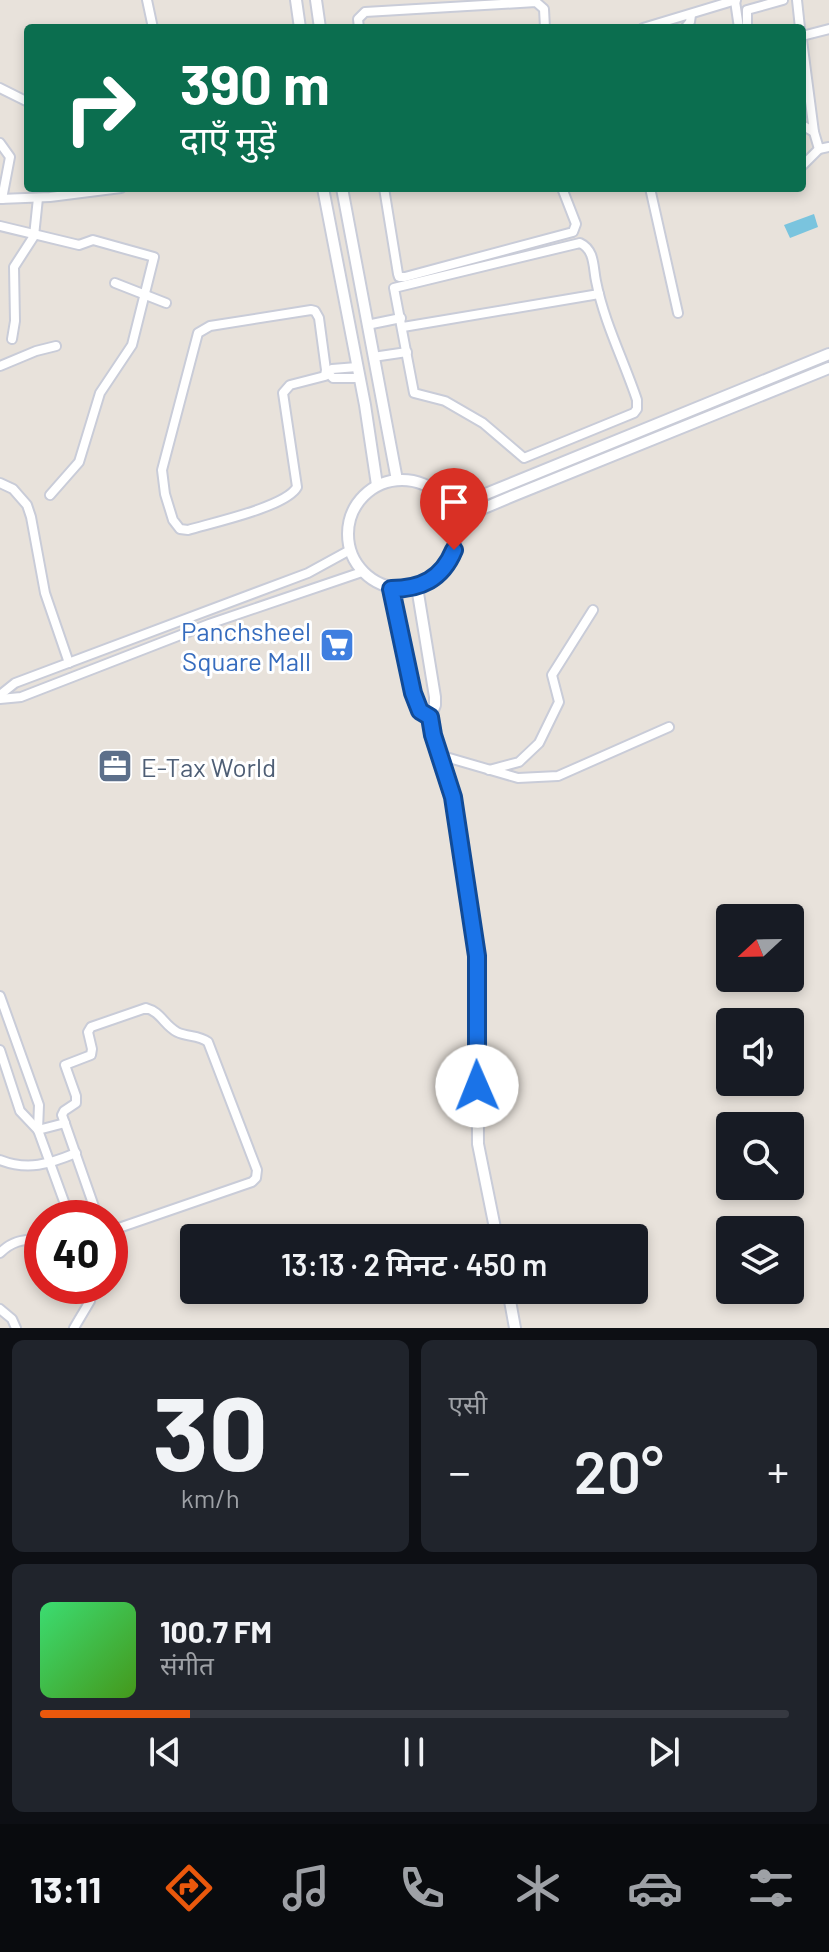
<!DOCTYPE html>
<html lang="hi">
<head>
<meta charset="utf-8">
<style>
  body { margin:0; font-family:Barlow,"Noto Sans Devanagari",sans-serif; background:#20242c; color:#f1f3f6; height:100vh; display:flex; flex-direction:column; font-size:30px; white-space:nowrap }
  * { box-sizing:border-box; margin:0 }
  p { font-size:26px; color:#9ea1a6 }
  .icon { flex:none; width:44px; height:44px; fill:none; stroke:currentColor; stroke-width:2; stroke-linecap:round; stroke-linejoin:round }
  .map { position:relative; height:1328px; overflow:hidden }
  .sheet { display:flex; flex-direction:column; gap:12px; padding:12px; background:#0d0f14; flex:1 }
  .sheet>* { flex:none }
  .banner { position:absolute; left:24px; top:24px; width:782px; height:168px; border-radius:8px; box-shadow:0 4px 12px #0003; background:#0b6e4f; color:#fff; overflow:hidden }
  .needle { width:52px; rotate:248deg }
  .tools { position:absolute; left:716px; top:904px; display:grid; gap:16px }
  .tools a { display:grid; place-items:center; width:88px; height:88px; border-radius:8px; background:#171b24; box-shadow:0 4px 12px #0003; font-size:40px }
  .speed { position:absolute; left:24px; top:1200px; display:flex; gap:16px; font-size:40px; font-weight:700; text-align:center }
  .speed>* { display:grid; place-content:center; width:104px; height:104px; border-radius:50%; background:#171b24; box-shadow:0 4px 12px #0003; line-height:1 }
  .speed .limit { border:12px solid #d22; background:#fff; color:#111 }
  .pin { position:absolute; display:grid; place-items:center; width:68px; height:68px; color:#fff; margin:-82px -34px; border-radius:50% 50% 50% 0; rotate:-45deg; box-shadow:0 0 8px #0007 }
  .pin .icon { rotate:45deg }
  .me { position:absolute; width:88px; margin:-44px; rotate:359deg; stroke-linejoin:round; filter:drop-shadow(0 0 6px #0008) }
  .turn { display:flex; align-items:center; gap:28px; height:168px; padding:0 24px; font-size:36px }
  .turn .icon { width:104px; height:104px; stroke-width:2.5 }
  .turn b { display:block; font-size:56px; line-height:68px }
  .big { font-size:60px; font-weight:600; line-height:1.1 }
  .sheet .tile { flex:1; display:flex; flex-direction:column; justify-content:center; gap:12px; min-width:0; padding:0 28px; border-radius:12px; background:#20242c }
  .sheet .dial { align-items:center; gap:0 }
  .dial b { font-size:104px; line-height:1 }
  .song { display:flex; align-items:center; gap:24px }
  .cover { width:96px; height:96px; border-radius:12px; background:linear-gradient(135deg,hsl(140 70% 55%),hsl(100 70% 35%)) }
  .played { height:8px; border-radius:4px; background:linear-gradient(90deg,#ea580c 20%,#363941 20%) }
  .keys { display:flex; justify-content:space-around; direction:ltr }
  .heat { display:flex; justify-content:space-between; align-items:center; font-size:44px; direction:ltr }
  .sheet .tiles { flex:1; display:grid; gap:12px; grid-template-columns:1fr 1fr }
  .tile:last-child { grid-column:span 2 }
  .trip { position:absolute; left:180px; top:1224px; width:468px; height:80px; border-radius:8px; background:#171b24; box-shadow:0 4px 12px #0003; font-weight:600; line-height:80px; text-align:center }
  .menu { display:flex; height:128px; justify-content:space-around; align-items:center; background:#090b0e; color:#9ea1a6 }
  .menu .icon { width:56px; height:56px }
  .menu .selected { color:#ea580c }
  .menu b { font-size:36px; color:#f1f3f6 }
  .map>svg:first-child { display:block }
  .water { fill:#7ac4de }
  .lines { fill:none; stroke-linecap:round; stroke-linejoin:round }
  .minor-casing { stroke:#c9ccd8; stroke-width:12 }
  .tertiary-casing { stroke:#c9ccd8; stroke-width:14 }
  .minor { stroke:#fff; stroke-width:8 }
  .tertiary { stroke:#fff; stroke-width:10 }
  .route-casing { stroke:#114b97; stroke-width:20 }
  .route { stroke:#1a73e8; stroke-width:14 }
  .labels { text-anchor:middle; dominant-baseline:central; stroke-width:6; stroke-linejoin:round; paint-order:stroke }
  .shop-label { font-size:26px; fill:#366cbe; stroke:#fff; text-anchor:end }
  .service-label { font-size:26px; fill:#4e5e75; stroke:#fff; text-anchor:start }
</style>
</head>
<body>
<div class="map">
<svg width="829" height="1328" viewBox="0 0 829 1328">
  <rect width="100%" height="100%" fill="#e8e2db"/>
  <path class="water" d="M 814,214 L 818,227 L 790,238 L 784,225 Z"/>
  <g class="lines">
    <g class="minor-casing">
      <g id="minor">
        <path d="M 147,0 L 153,28"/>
        <path d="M 797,0 L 800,28"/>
        <path d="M 735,1 L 739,28"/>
        <path d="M 359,28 L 358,19 L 365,12 L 536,2 L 544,9 L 545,28"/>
        <path d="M 643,28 L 736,0"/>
        <path d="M 685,28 L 690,22 L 691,15"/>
        <path d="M 747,28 L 747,10 L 783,0"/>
        <path d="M 802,36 L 829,29"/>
        <path d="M 802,40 L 814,132"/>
        <path d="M 0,88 L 28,102"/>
        <path d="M 802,125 L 814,132 L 819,149 L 829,147"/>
        <path d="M 0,143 L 10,157 L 2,199"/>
        <path d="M 802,166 L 819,149"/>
        <path d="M 384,188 L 398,274 L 399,277 L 405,277 L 573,232 L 576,224 L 562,188"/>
        <path d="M 650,188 L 678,313"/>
        <path d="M 0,199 L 50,197 L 121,188"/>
        <path d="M 0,226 L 79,245 L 93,240 L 154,257 L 132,345 L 100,393 L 79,462 L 50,495"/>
        <path d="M 580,243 C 595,250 593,267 596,281 C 604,322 624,361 637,400 L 637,409 L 634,413 L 524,458 L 483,423 L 445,401 L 414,393 L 394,288 Z"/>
        <path d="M 115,283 L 166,303"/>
        <path d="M 311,310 L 315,311 L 319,318 L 326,370 L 325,376 L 290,385 L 283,393 L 297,487 C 286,507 211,523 188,530 L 180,529 L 173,520 L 165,494 L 162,470 L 198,333 L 210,326 Z"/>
        <path d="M 367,325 L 401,318"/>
        <path d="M 403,327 L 599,294"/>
        <path d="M 12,339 L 15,321 L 14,267 L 34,236 L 38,198"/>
        <path d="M 373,357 L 407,352"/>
        <path d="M 0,366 L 36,351 L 56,346"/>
        <path d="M 329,374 L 333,378 L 359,378"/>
        <path d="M 325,375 L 332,369 L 357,367"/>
        <path d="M 0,483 L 13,489 L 27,505 L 31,517 L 45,593 L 69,663"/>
        <path d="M 0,695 L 15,683 L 308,573 L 350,550"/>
        <path d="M 0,699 L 21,697 L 209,624 L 362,572"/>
        <path d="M 439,755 L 518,778 L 558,776 L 669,727"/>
        <path d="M 489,770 L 519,762 L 539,743 L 559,702 L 552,675 L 593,610"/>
        <path d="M 0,996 L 39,1105 L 38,1130 L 70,1218"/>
        <path d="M 0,1050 L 20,1111 L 38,1130"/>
        <path d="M 38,1130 L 65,1123"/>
        <path d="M 0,1160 C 28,1171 49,1164 76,1153"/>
        <path d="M 98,1218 L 62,1115 L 64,1111 L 76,1103 L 76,1096 L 65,1065 L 91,1055 L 92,1049 L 88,1032 L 91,1027 L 146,1008 C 161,1012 164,1025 177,1032 C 187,1037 199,1035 208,1042 L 257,1170 L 256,1178 L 252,1182 L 110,1231"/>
        <path d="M 0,1253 C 13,1240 24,1240 42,1238"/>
        <path d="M 0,1309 L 12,1319 L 16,1328"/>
        <path d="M 74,1328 L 90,1301 L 93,1286"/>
      </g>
    </g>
    <g class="tertiary-casing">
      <g id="tertiary">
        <path d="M 296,0 L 300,28"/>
        <path d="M 316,0 L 320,28"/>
        <path d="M 323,188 L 365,405 L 377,485"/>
        <path d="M 342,188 L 397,480"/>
        <circle cx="402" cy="534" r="54"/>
        <path d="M 448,506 L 471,500 L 829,354"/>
        <path d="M 455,524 L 477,511 L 515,495 L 829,368"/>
        <path d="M 417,587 L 435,697 L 435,705 L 430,717 L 433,735 L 453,797 L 477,956 L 478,1144 L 497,1238"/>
        <path d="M 391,589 L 413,693 L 420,711 L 430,717"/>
        <path d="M 508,1290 L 515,1328"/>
      </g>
    </g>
    <use href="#minor" class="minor"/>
    <use href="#tertiary" class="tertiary"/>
  </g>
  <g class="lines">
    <g class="route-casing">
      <path id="route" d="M 454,550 C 442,579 421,589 391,589 L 413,693 L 420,711 L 430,717 L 433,735 L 453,797 L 477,956 L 477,1086"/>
    </g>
    <use href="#route" class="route"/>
  </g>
  <defs>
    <g id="supermarket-square" transform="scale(1.8)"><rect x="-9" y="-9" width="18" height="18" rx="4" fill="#3f7fe0" stroke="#fff"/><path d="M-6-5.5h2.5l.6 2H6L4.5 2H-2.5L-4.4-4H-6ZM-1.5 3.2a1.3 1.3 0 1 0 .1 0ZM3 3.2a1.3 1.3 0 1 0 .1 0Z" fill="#fff"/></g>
    <g id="office-square" transform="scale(1.8)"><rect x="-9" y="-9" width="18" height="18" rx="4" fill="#5c6f8a" stroke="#fff"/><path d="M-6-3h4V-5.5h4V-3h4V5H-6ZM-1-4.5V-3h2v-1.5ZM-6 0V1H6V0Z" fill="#fff"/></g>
  </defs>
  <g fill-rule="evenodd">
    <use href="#supermarket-square" x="337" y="645"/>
    <use href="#office-square" x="115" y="766"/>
  </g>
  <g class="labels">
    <g class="shop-label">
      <text x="311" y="630">Panchsheel<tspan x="311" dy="30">Square Mall</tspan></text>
    </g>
    <g class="service-label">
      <text x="141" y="766">E-Tax World</text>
    </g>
  </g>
</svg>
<div class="tools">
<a><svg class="needle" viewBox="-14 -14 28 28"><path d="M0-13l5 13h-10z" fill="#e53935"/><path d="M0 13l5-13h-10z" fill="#9ea1a6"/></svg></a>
<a><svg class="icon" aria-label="sound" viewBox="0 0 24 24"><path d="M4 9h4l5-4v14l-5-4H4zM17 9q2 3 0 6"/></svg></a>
<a><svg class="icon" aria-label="search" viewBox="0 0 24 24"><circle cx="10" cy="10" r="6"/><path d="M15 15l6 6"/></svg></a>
<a><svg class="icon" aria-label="layers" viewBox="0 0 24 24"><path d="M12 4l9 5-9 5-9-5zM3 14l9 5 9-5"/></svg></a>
</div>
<div class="speed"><div class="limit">40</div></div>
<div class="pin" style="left:454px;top:550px;background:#d93025"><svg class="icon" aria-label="arrive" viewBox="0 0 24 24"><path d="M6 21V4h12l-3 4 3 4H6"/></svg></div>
<svg class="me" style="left:477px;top:1086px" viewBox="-20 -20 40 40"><circle r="19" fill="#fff"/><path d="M0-13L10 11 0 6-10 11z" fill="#1a73e8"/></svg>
<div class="trip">13:13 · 2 मिनट · 450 m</div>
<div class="banner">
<div class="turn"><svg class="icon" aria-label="right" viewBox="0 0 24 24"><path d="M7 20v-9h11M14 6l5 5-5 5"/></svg><div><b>390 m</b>दाएँ मुड़ें</div></div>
</div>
</div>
<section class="sheet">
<div class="tiles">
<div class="tile dial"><b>30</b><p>km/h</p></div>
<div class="tile"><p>एसी</p>
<div class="heat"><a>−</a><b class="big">20°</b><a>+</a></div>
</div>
<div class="tile">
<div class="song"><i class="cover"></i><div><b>100.7 FM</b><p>संगीत</p></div></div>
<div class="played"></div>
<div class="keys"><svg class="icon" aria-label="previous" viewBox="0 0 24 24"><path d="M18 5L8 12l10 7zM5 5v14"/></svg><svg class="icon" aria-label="pause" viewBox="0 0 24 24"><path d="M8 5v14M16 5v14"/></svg><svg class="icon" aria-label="next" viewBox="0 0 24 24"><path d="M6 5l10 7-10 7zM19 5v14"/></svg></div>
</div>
</div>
</section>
<nav class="menu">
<b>13:11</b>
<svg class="icon selected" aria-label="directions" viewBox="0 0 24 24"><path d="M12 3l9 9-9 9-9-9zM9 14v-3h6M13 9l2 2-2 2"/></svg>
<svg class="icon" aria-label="music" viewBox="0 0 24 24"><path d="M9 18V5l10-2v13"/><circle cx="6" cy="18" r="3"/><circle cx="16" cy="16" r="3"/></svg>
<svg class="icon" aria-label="phone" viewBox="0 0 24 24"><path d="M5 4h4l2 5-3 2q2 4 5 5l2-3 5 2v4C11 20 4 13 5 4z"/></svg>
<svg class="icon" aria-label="climate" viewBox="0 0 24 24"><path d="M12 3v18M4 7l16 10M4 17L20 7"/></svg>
<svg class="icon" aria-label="car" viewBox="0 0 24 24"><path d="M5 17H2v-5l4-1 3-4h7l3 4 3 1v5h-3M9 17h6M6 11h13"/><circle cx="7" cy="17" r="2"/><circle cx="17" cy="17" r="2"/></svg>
<svg class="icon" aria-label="filters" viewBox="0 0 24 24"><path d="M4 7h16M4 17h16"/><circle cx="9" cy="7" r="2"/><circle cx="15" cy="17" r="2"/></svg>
</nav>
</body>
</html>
